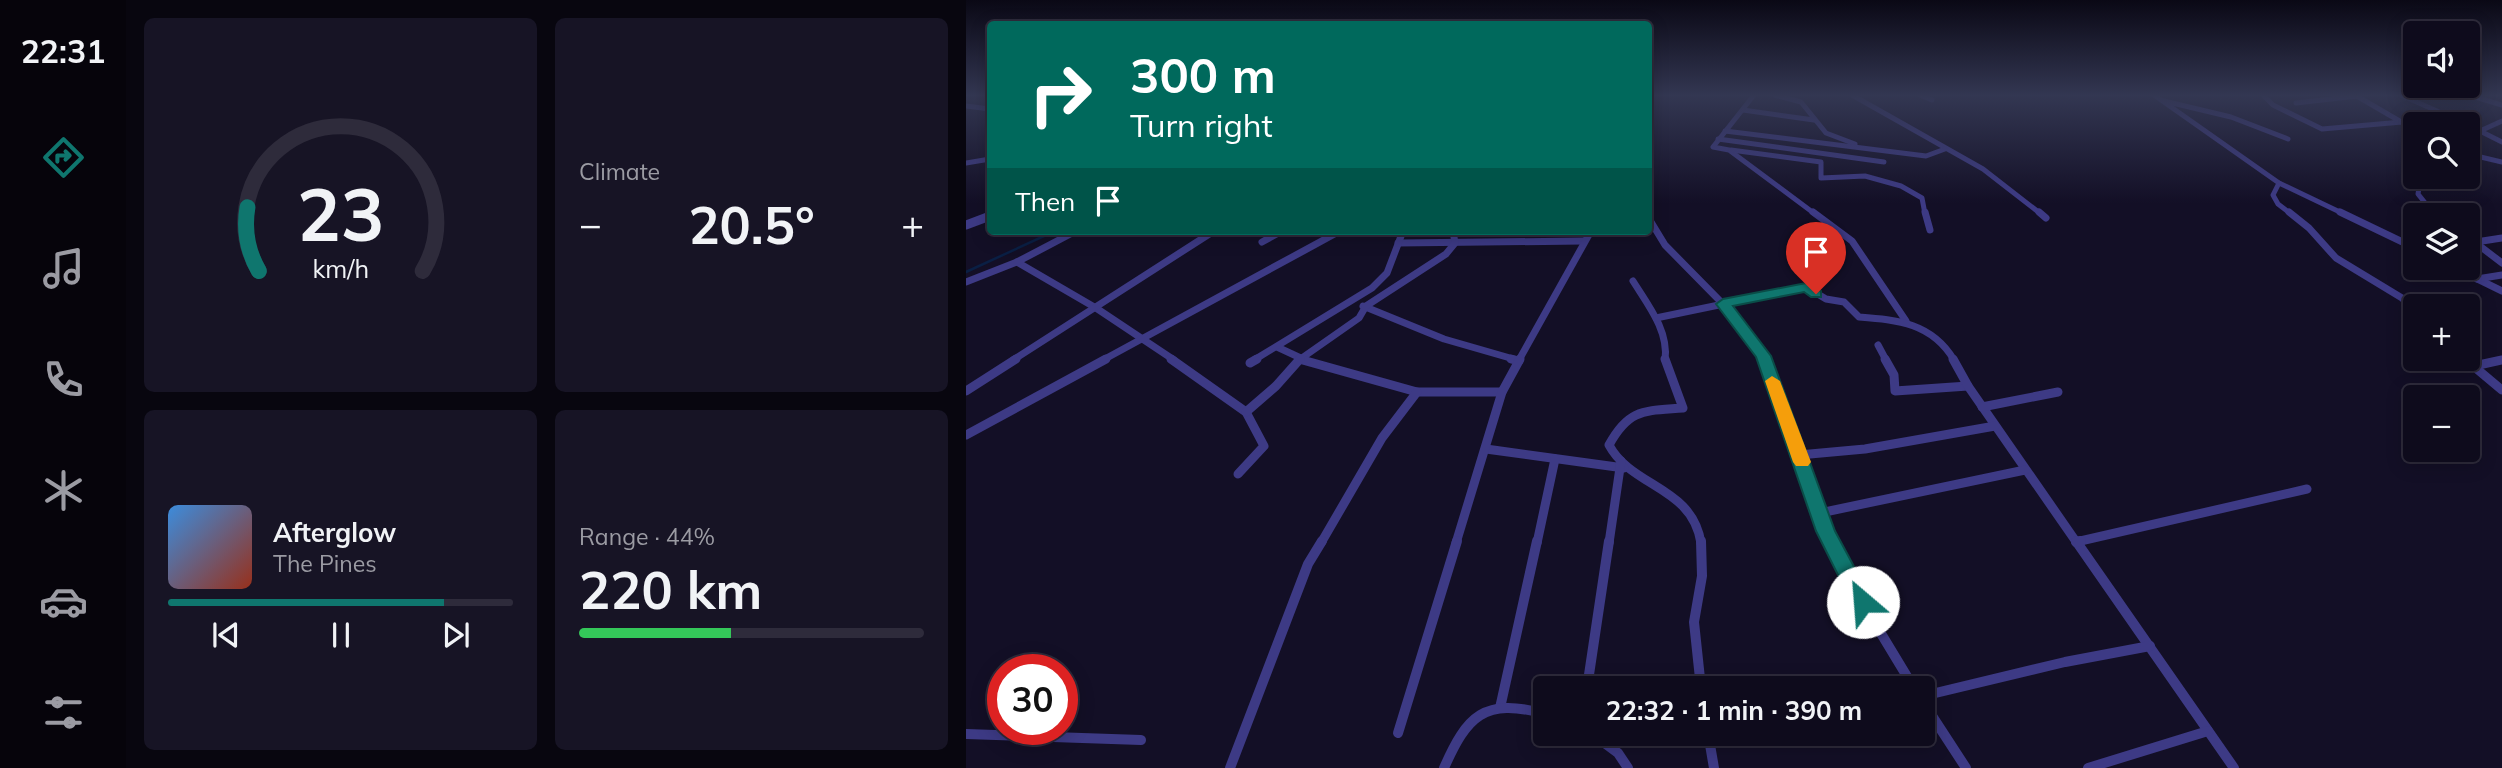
<!DOCTYPE html>
<html lang="en">
<head>
<meta charset="utf-8">
<style>
  body { margin:0; font-family:Mulish,sans-serif; background:#171425; color:#f1f3f6; height:100vh; display:flex; flex-direction:column; font-size:26px; white-space:nowrap }
  * { box-sizing:border-box; margin:0 }
  p { font-size:23px; color:#9b9ba3 }
  .icon { flex:none; width:38px; height:38px; fill:none; stroke:currentColor; stroke-width:2; stroke-linecap:round; stroke-linejoin:round }
  .map { position:relative; flex:1; overflow:hidden }
  .drawer { display:flex; flex-direction:column; gap:18px; padding:18px; background:#08060f; width:840px }
  .drawer>* { flex:none }
  .banner { position:absolute; left:21px; top:21px; width:665px; height:214px; border-radius:7px; box-shadow:0 4px 18px #0003,0 0 0 2px #2e2b3b; background:#00695c; color:#fff; overflow:hidden }
  .controls { position:absolute; left:1437px; top:21px; display:grid; gap:14px }
  .controls a { display:grid; place-items:center; width:77px; height:77px; border-radius:7px; background:#0e0b1c; box-shadow:0 4px 18px #0003,0 0 0 2px #2e2b3b; font-size:35px }
  .speed { position:absolute; left:21px; top:654px; display:flex; gap:14px; font-size:35px; font-weight:700; text-align:center }
  .speed>* { display:grid; place-content:center; width:91px; height:91px; border-radius:50%; background:#0e0b1c; box-shadow:0 4px 18px #0003,0 0 0 2px #2e2b3b; line-height:1 }
  .speed .limit { border:10px solid #d22; background:#fff; color:#111 }
  .pin { position:absolute; display:grid; place-items:center; width:60px; height:60px; color:#fff; margin:-72px -30px; border-radius:50% 50% 50% 0; rotate:-45deg; box-shadow:0 0 7px #0007 }
  .pin .icon { rotate:45deg }
  .me { position:absolute; width:77px; margin:-38px; rotate:333deg; stroke-linejoin:round; filter:drop-shadow(0 0 5px #0008) }
  .turn { display:flex; align-items:center; gap:24px; height:147px; padding:0 28px; font-size:32px }
  .turn .icon { width:91px; height:91px; stroke-width:2.5 }
  .turn b { display:block; font-size:49px; line-height:60px }
  .then { display:flex; align-items:center; height:66px; padding:0 28px; background:#0003; gap:14px; font-size:26px }
  .big { font-size:52px; font-weight:700; line-height:1.1 }
  .drawer .card { flex:1; display:flex; flex-direction:column; justify-content:center; gap:10px; min-width:0; padding:0 24px; border-radius:10px; background:#171425 }
  .drawer .dial { align-items:center; gap:0 }
  .dial svg { height:182px; overflow:visible; fill:none; stroke:#2e2b3b; stroke-width:7; stroke-linecap:round; text-anchor:middle }
  .dial text { fill:#f1f3f6; stroke:none }
  .song { display:flex; align-items:center; gap:21px }
  .cover { width:84px; height:84px; border-radius:10px; background:linear-gradient(135deg,hsl(210 70% 55%),hsl(10 70% 35%)) }
  .played { height:7px; border-radius:4px; background:linear-gradient(90deg,#0f766e 80%,#2e2b3b 80%) }
  .keys { display:flex; justify-content:space-around; direction:ltr }
  .heat { display:flex; justify-content:space-between; align-items:center; font-size:38px; direction:ltr }
  .charge { height:10px; border-radius:5px; background:linear-gradient(90deg,#34c759 44%,#2e2b3b 0) }
  .drawer .tiles { flex:1; display:grid; gap:18px; grid-template-columns:repeat(2,1fr) }
  .trip { position:absolute; left:567px; top:676px; width:402px; height:70px; border-radius:7px; background:#0e0b1c; box-shadow:0 4px 18px #0003,0 0 0 2px #2e2b3b; font-weight:700; line-height:70px; text-align:center }
  main { display:flex; flex:1; min-height:0 }
  .tabs { display:flex; flex-direction:column; width:126px; justify-content:space-around; align-items:center; background:#06040b; color:#9b9ba3 }
  .tabs .icon { width:49px; height:49px }
  .tabs .on { color:#0f766e }
  .tabs b { font-size:32px; color:#f1f3f6 }
  .map>svg:first-child { display:block }
  .lines { fill:none; stroke-linecap:round; stroke-linejoin:round }
  .stream { stroke:#0a1f44; stroke-width:2.5 }
  .minor-far3 { stroke:#3d3a85; stroke-width:5 }
  .minor-far2 { stroke:#3d3a85; stroke-width:7 }
  .minor-far1 { stroke:#3d3a85; stroke-width:9 }
  .minor { stroke:#3d3a85; stroke-width:10 }
  .tertiary { stroke:#3d3a85; stroke-width:9 }
  .route { fill:#0f766e; stroke:#0a4d48; stroke-width:2 }
  .slow { fill:#f59e0b }
</style>
</head>
<body>
<main>
<nav class="tabs">
<b>22:31</b>
<svg class="icon on" aria-label="directions" viewBox="0 0 24 24"><path d="M12 3l9 9-9 9-9-9zM9 14v-3h6M13 9l2 2-2 2"/></svg>
<svg class="icon" aria-label="music" viewBox="0 0 24 24"><path d="M9 18V5l10-2v13"/><circle cx="6" cy="18" r="3"/><circle cx="16" cy="16" r="3"/></svg>
<svg class="icon" aria-label="phone" viewBox="0 0 24 24"><path d="M5 4h4l2 5-3 2q2 4 5 5l2-3 5 2v4C11 20 4 13 5 4z"/></svg>
<svg class="icon" aria-label="climate" viewBox="0 0 24 24"><path d="M12 3v18M4 7l16 10M4 17L20 7"/></svg>
<svg class="icon" aria-label="car" viewBox="0 0 24 24"><path d="M5 17H2v-5l4-1 3-4h7l3 4 3 1v5h-3M9 17h6M6 11h13"/><circle cx="7" cy="17" r="2"/><circle cx="17" cy="17" r="2"/></svg>
<svg class="icon" aria-label="filters" viewBox="0 0 24 24"><path d="M4 7h16M4 17h16"/><circle cx="9" cy="7" r="2"/><circle cx="15" cy="17" r="2"/></svg>
</nav>
<section class="drawer">
<div class="tiles">
<div class="card dial"><svg viewBox="0 0 100 80">
<path d="M14 69A42 42 0 1 1 86 69"/>
<path d="M14 69A42 42 0 0 1 9 41" stroke="#0f766e"/>
<text x="50" y="56" font-size="32" font-weight="700">23</text>
<text x="50" y="72" font-size="11">km/h</text>
</svg></div>
<div class="card"><p>Climate</p>
<div class="heat"><a>−</a><b class="big">20.5°</b><a>+</a></div>
</div>
<div class="card">
<div class="song"><i class="cover"></i><div><b>Afterglow</b><p>The Pines</p></div></div>
<div class="played"></div>
<div class="keys"><svg class="icon" aria-label="previous" viewBox="0 0 24 24"><path d="M18 5L8 12l10 7zM5 5v14"/></svg><svg class="icon" aria-label="pause" viewBox="0 0 24 24"><path d="M8 5v14M16 5v14"/></svg><svg class="icon" aria-label="next" viewBox="0 0 24 24"><path d="M6 5l10 7-10 7zM19 5v14"/></svg></div>
</div>
<div class="card"><p>Range · 44%</p><b class="big">220 km</b><div class="charge"></div></div>
</div>
</section>
<div class="map">
<svg width="1536" height="768" viewBox="0 0 1536 768">
  <rect width="100%" height="100%" fill="#130f26"/>
  <g class="lines">
    <path class="stream" d="M 0,272 L 89,231"/>
    <g class="minor-far3">
      <path d="M 788,95 L 747,147 L 763,150 L 849,214"/>
      <path d="M 809,95 L 835,102 L 860,133 L 889,144"/>
      <path d="M 886,95 L 1017,169 L 1075,214"/>
      <path d="M 954,95 L 966,100"/>
      <path d="M 1188,95 L 1313,183 L 1378,214"/>
      <path d="M 1297,95 L 1307,105 L 1356,129 L 1436,122"/>
      <path d="M 1389,95 L 1449,130"/>
      <path d="M 1435,95 L 1500,124"/>
      <path d="M 1503,95 L 1536,105"/>
      <path d="M 1198,101 L 1265,117 L 1322,139"/>
      <path d="M 1330,103 L 1391,96"/>
      <path d="M 0,106 L 24,109"/>
      <path d="M 777,110 L 848,120"/>
      <path d="M 1502,125 L 1536,142"/>
      <path d="M 759,131 L 960,156 L 979,149"/>
      <path d="M 1514,131 L 1536,121"/>
      <path d="M 752,139 L 918,162"/>
      <path d="M 765,150 L 855,162 L 855,178 L 899,176 L 935,186 L 956,198 L 959,214"/>
      <path d="M 1502,154 L 1536,162"/>
      <path d="M 0,163 L 24,159"/>
      <path d="M 1457,177 L 1459,184 L 1453,188 L 1452,194 L 1468,214"/>
      <path d="M 1313,183 L 1307,195 L 1312,204 L 1325,214"/>
    </g>
    <g class="minor-far2">
      <path d="M 847,212 L 886,241 L 940,321"/>
      <path d="M 959,212 L 964,230"/>
      <path d="M 1073,212 L 1080,218"/>
      <path d="M 1323,212 L 1343,228 L 1370,258 L 1436,298 L 1449,311"/>
      <path d="M 1374,212 L 1449,248"/>
      <path d="M 1467,212 L 1469,215"/>
      <path d="M 682,217 L 699,245 L 757,304 L 799,360"/>
      <path d="M 1502,237 L 1536,263"/>
      <path d="M 296,242 L 316,231"/>
      <path d="M 1510,242 L 1536,238"/>
      <path d="M 432,243 L 617,241"/>
      <path d="M 51,262 L 130,308 L 208,360"/>
      <path d="M 1489,268 L 1536,291"/>
      <path d="M 1511,279 L 1536,275"/>
      <path d="M 667,281 C 682,305 703,331 699,360"/>
      <path d="M 0,282 L 51,262 L 110,231"/>
      <path d="M 397,306 L 478,339 L 551,360"/>
      <path d="M 690,318 L 840,287 L 860,299 L 878,302 L 893,317 C 932,320 966,323 988,360"/>
      <path d="M 912,345 L 920,360"/>
      <path d="M 311,347 L 339,360"/>
      <path d="M 47,360 L 248,231"/>
      <path d="M 137,360 L 374,231"/>
      <path d="M 288,360 L 406,288 L 421,273 L 437,231"/>
      <path d="M 333,360 L 393,318 L 400,306 L 480,254 L 489,243 L 487,231"/>
      <path d="M 553,360 L 625,231"/>
    </g>
    <g class="minor-far1">
      <path d="M 205,359 L 280,412 L 298,446 L 272,474"/>
      <path d="M 333,359 L 451,392 L 536,392"/>
      <path d="M 545,359 L 553,361"/>
      <path d="M 699,359 L 717,408 C 679,411 663,408 643,445 C 666,488 726,486 735,543"/>
      <path d="M 798,359 L 866,543"/>
      <path d="M 919,359 L 928,375 L 929,391 L 1002,386"/>
      <path d="M 987,359 L 1002,386 L 1111,543"/>
      <path d="M 1499,359 L 1536,390"/>
      <path d="M 284,363 L 291,359"/>
      <path d="M 1508,366 L 1536,360"/>
      <path d="M 0,391 L 50,359"/>
      <path d="M 1016,407 L 1092,392"/>
      <path d="M 280,412 L 310,386 L 334,359"/>
      <path d="M 0,435 L 140,359"/>
      <path d="M 520,449 L 658,468"/>
      <path d="M 833,455 L 899,449 L 1029,426"/>
      <path d="M 854,513 L 1059,470"/>
      <path d="M 1110,542 L 1341,489"/>
      <path d="M 355,543 L 416,438 L 451,392"/>
      <path d="M 490,543 L 536,392 L 554,359"/>
      <path d="M 571,543 L 589,459"/>
      <path d="M 643,543 L 655,461"/>
    </g>
    <g class="minor">
      <path d="M 735,541 L 736,576 L 728,622 L 735,688"/>
      <path d="M 865,541 L 896,602 L 948,688"/>
      <path d="M 1110,541 L 1268,768"/>
      <path d="M 1110,542 L 1115,541"/>
      <path d="M 621,688 L 643,541"/>
      <path d="M 922,688 L 944,682"/>
      <path d="M 957,696 L 1099,662 L 1184,646"/>
      <path d="M 957,702 L 1000,768"/>
      <path d="M 534,708 L 571,541"/>
      <path d="M 432,733 L 491,541"/>
      <path d="M 625,733 L 652,753 L 662,768"/>
      <path d="M 742,733 L 748,768"/>
      <path d="M 0,734 L 175,740"/>
      <path d="M 264,768 L 342,564 L 356,541"/>
      <path d="M 478,768 C 501,716 518,697 579,714"/>
      <path d="M 1122,768 L 1242,731"/>
    </g>
    <path class="tertiary" d="M 0,225 L 24,216"/>
  </g>
  <linearGradient id="sky" x2="0" y2="1"><stop stop-color="#0a0815"/><stop offset="0.47" stop-color="#333752"/><stop offset="1" stop-color="#333752" stop-opacity="0"/></linearGradient>
  <rect width="1536" height="203" fill="url(#sky)"/>
  <path class="route" d="M 840,283 L 855,291 L 855,297 L 845,297 L 838,292 L 767,306 L 805,356 L 869,531 L 907,602 L 904,609 L 897,611 L 889,609 L 850,531 L 790,357 L 750,304 L 757,299 Z"/>
  <path class="slow" d="M 806,376 L 814,381 L 845,462 L 842,466 L 830,466 L 827,462 L 799,381 Z"/>
</svg>
<div class="controls">
<a><svg class="icon" aria-label="sound" viewBox="0 0 24 24"><path d="M4 9h4l5-4v14l-5-4H4zM17 9q2 3 0 6"/></svg></a>
<a><svg class="icon" aria-label="search" viewBox="0 0 24 24"><circle cx="10" cy="10" r="6"/><path d="M15 15l6 6"/></svg></a>
<a><svg class="icon" aria-label="layers" viewBox="0 0 24 24"><path d="M12 4l9 5-9 5-9-5zM3 14l9 5 9-5"/></svg></a>
<a>+</a>
<a>−</a>
</div>
<div class="speed"><div class="limit">30</div></div>
<div class="pin" style="left:850px;top:294px;background:#d93025"><svg class="icon" aria-label="arrive" viewBox="0 0 24 24"><path d="M6 21V4h12l-3 4 3 4H6"/></svg></div>
<svg class="me" style="left:897px;top:602px" viewBox="-20 -20 40 40"><circle r="19" fill="#fff"/><path d="M0-13L10 11 0 6-10 11z" fill="#0f766e"/></svg>
<div class="trip">22:32 · 1 min · 390 m</div>
<div class="banner">
<div class="turn"><svg class="icon" aria-label="right" viewBox="0 0 24 24"><path d="M7 20v-9h11M14 6l5 5-5 5"/></svg><div><b>300 m</b>Turn right</div></div>
<div class="then">Then<svg class="icon" aria-label="arrive" viewBox="0 0 24 24"><path d="M6 21V4h12l-3 4 3 4H6"/></svg></div>
</div>
</div>
</main>
</body>
</html>
